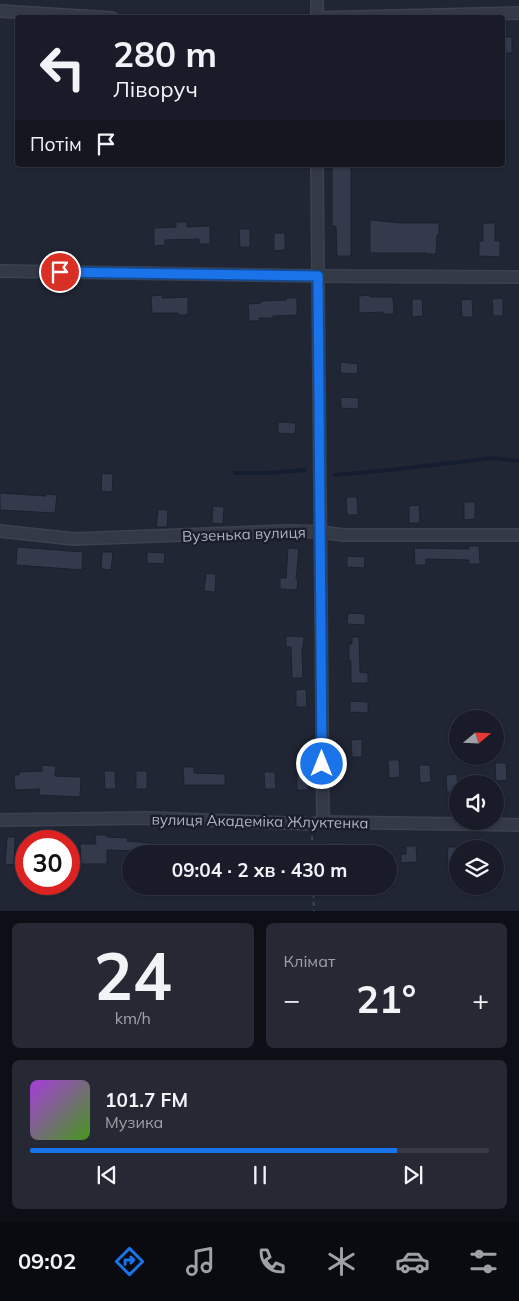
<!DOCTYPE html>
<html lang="uk">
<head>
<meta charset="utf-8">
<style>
  body { margin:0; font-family:Mulish,sans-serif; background:#262934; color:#f1f3f6; height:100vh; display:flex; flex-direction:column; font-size:19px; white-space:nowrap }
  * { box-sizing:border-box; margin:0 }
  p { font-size:16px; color:#9fa1a8 }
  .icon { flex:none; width:28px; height:28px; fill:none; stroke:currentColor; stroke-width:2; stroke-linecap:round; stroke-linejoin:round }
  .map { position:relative; height:911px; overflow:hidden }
  .panel { display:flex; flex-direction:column; gap:12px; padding:12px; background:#0e0f16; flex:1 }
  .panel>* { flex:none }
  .hud { position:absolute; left:15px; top:15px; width:490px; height:152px; border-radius:5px; box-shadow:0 1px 4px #0004,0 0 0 1px #373a45; background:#191c28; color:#f1f3f6; overflow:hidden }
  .needle { width:32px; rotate:71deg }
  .tools { position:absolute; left:449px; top:710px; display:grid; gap:10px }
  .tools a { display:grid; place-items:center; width:55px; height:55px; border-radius:50%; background:#191c28; box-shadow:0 1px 4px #0004,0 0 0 1px #373a45; font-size:25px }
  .speed { position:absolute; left:15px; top:830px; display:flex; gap:10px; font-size:25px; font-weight:700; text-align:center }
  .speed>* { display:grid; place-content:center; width:65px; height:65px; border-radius:50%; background:#191c28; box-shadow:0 1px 4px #0004,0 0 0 1px #373a45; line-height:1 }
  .speed .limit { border:8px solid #d22; background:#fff; color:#111 }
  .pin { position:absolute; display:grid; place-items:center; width:42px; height:42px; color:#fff; margin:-21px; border:2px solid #fff; border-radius:50%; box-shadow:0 1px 5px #0007 }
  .me { position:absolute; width:55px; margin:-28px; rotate:0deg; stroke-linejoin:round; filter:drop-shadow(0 0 4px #0008) }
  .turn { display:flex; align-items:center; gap:18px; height:105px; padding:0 15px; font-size:22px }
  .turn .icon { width:65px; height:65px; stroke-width:2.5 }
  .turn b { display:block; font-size:35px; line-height:42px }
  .then { display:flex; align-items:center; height:48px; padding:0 15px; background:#0003; gap:10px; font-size:19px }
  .big { font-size:38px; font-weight:700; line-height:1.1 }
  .panel .card { flex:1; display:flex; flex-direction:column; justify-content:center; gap:8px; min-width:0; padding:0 18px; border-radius:8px; background:#262934 }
  .panel .dial { align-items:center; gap:0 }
  .dial b { font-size:65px; line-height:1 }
  .song { display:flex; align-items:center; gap:15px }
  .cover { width:60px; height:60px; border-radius:8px; background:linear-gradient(135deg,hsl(280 70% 55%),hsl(100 70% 35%)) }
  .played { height:5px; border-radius:2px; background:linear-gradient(90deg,#1a73e8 80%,#373a45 80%) }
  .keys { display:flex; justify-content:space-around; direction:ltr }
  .heat { display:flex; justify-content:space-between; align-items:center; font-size:28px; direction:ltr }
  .panel .tiles { flex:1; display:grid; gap:12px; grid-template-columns:1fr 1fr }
  .card:last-child { grid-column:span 2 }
  .trip { position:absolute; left:122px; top:845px; width:275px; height:50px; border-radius:25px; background:#191c28; box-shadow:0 1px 4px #0004,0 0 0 1px #373a45; font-weight:700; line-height:50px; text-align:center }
  .tabs { display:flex; height:80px; justify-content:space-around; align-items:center; background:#0a0b10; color:#9fa1a8 }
  .tabs .icon { width:35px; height:35px }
  .tabs .current { color:#1a73e8 }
  .tabs b { font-size:22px; color:#f1f3f6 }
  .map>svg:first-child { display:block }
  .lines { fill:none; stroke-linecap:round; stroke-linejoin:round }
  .stream { stroke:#151d31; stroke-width:4 }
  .building { fill:#333a4c; stroke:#1b202c }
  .minor-casing { stroke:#3d424f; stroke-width:14 }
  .path { stroke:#3b4a4e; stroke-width:2; stroke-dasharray:4 4; stroke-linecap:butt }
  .minor { stroke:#343946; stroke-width:11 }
  .route-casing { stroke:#114b97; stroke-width:12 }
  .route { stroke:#1a73e8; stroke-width:9 }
  .labels { text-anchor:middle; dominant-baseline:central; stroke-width:5; stroke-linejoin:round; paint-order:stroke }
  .street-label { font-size:15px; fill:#aeb3c2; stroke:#1a1e2a }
</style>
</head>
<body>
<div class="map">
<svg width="519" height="911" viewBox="0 0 519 911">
  <rect width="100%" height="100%" fill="#212635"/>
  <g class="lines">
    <g class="stream">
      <path d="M 235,473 L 268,473 L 305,470"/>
      <path d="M 335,475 L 399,469 L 493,458 L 519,461"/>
    </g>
  </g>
  <g class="building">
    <rect x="502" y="37" width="10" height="16"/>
    <path d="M 332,165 L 351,165 L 351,256 L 337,256 L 336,226 L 332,226 Z"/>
    <path d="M 370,220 L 402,223 L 439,223 L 439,235 L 437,235 L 436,254 L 426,254 L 426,253 L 370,253 Z"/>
    <path d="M 176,222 L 187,222 L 187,227 L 210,226 L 210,244 L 199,244 L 199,239 L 165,240 L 165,245 L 154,246 L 154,228 L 176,227 Z"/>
    <path d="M 483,223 L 495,223 L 495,241 L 500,241 L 500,257 L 479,256 L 479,241 L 483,241 Z"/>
    <path d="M 239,229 L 250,229 L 250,247 L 240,247 Z"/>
    <path d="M 274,233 L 285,233 L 285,250 L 274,251 Z"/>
    <path d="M 162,295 L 162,298 L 188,297 L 188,315 L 178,315 L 178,313 L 152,313 L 151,296 Z"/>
    <path d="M 370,295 L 370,297 L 393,297 L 394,314 L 383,314 L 383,312 L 359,313 L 359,296 Z"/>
    <path d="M 286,298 L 297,298 L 297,315 L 273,316 L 273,318 L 259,318 L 259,321 L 249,321 L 248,304 L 261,303 L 261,301 L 286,300 Z"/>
    <path d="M 503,298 L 503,316 L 493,316 L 492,299 Z"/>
    <path d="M 412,299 L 422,299 L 423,316 L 412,317 Z"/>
    <path d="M 472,299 L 473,317 L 462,317 L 461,300 Z"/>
    <path d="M 341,362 L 358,364 L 357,374 L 340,373 Z"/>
    <path d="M 341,397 L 359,398 L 358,409 L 341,408 Z"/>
    <path d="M 278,422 L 296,423 L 295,434 L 278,433 Z"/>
    <path d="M 102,473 L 113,474 L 112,492 L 101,491 Z"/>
    <path d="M 0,493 L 46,496 L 46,494 L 57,495 L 55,513 L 0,510 Z"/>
    <path d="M 346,497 L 357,497 L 358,515 L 347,515 Z"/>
    <path d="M 464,502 L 475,502 L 475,519 L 464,520 Z"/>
    <path d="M 419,505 L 420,523 L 409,523 L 409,506 Z"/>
    <path d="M 213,506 L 224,507 L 223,524 L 212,523 Z"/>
    <path d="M 158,509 L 168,510 L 167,527 L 156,527 Z"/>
    <path d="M 469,546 L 479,546 L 480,564 L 469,564 L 469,560 L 426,559 L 426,565 L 415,565 L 414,548 L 469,549 Z"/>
    <path d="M 17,547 L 83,552 L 82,570 L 16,565 Z"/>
    <path d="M 288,548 L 299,549 L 296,579 L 298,579 L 297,590 L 280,589 L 280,578 L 286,578 Z"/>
    <path d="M 102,552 L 113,552 L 111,570 L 101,569 Z"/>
    <path d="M 147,552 L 165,553 L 164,564 L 147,563 Z"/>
    <path d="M 347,556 L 365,557 L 364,568 L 347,567 Z"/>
    <path d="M 206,573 L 216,574 L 215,592 L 204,591 Z"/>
    <path d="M 348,613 L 365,614 L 365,625 L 347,624 Z"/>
    <path d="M 286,636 L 304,637 L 303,648 L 302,648 L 303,678 L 292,678 L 291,647 L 286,647 Z"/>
    <path d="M 352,637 L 359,637 L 360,672 L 368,673 L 368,683 L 351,683 L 351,661 L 349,661 L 349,644 L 352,644 Z"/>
    <path d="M 306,689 L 307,707 L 296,707 L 296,690 Z"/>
    <path d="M 350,701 L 368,702 L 368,713 L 350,712 Z"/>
    <path d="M 362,739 L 362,757 L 352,757 L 351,740 Z"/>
    <path d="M 388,760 L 399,760 L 400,777 L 389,778 Z"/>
    <path d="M 495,763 L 506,763 L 507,780 L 496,781 Z"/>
    <path d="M 42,765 L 56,766 L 55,776 L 81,777 L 80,797 L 39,795 L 40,789 L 15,790 L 14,775 L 19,775 L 19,772 L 42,771 Z"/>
    <path d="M 419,765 L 430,765 L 431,782 L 420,783 Z"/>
    <path d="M 183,767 L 194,767 L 194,773 L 225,774 L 225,785 L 184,785 Z"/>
    <path d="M 104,771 L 115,771 L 116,789 L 105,789 Z"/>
    <rect x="136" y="771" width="11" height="18"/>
    <path d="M 264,772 L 275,772 L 276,789 L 265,789 Z"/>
    <rect x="297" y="772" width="11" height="18"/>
    <path d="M 457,774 L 458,792 L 447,792 L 446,775 Z"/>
    <path d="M 95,835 L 107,835 L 107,837 L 128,838 L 127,841 L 150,843 L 150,845 L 174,845 L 174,854 L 139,854 L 139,851 L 107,850 L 107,864 L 81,864 L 80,844 L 96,844 Z"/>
    <path d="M 7,837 L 15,837 L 14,865 L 5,864 Z"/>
    <rect x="324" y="843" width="19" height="11"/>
    <path d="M 406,846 L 416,846 L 417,862 L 401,863 L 401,854 L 406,854 Z"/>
    <path d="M 448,847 L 458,847 L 458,864 L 447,864 Z"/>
  </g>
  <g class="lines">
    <g class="minor-casing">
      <g id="minor">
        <path d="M 317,0 L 317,18"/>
        <path d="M 0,11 L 112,18"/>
        <path d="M 316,18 L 519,13"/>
        <path d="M 317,165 L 323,822"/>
        <path d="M 0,271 L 317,276 L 519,277"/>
        <path d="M 0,531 L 74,539 L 290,531 L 321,532 L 343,535 L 519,535"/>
        <path d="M 0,820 L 150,818 L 312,824 L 323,822 L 519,825"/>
      </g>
    </g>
    <g class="path">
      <path d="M 312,836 L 313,854"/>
      <path d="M 313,886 L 314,911"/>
    </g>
    <use href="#minor" class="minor"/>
  </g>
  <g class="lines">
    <g class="route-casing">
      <path id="route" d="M 60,272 L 318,276 L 322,764"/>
    </g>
    <use href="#route" class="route"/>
  </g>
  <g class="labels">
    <g class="street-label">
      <text transform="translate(244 534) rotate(-2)">Вузенька вулиця</text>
      <text transform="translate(260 821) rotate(1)">вулиця Академіка Жлуктенка</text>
    </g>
  </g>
</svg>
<div class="tools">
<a><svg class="needle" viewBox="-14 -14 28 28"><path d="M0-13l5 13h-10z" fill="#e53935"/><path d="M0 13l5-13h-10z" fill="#9fa1a8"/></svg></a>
<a><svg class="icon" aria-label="sound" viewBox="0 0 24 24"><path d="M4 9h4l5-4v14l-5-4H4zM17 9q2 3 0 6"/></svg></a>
<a><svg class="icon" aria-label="layers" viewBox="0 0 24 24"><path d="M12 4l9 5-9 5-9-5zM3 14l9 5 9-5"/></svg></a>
</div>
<div class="speed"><div class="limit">30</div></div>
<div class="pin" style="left:60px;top:272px;background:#d93025"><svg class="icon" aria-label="arrive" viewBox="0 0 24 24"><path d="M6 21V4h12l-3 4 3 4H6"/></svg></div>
<svg class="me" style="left:322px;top:764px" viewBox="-20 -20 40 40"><circle r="17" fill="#1a73e8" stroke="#fff" stroke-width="3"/><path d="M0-11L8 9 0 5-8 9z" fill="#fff"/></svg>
<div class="trip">09:04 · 2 хв · 430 m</div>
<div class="hud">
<div class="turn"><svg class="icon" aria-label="left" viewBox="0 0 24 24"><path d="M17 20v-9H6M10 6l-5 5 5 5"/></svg><div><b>280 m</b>Ліворуч</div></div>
<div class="then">Потім<svg class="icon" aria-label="arrive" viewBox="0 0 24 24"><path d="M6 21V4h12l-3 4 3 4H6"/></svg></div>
</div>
</div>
<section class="panel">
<div class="tiles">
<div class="card dial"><b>24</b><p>km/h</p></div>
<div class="card"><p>Клімат</p>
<div class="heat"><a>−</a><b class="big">21°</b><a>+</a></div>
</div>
<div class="card">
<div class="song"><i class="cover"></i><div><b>101.7 FM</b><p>Музика</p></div></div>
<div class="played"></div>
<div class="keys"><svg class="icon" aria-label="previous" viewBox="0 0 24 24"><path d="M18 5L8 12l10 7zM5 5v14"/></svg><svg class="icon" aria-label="pause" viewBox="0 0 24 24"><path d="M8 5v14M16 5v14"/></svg><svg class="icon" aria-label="next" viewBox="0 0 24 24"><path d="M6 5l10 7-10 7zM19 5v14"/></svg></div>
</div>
</div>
</section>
<nav class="tabs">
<b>09:02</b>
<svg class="icon current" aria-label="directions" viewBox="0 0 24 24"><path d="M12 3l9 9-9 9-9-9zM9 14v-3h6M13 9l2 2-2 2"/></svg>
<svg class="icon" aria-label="music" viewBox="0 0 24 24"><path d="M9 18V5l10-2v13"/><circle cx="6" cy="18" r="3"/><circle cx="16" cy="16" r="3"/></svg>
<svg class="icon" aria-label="phone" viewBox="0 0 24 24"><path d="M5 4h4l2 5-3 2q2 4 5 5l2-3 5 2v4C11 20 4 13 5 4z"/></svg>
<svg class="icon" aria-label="climate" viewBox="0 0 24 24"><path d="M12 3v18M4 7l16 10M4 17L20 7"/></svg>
<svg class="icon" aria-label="car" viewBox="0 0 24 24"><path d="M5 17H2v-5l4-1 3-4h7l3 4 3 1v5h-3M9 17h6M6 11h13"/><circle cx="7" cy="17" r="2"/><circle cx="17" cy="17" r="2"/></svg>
<svg class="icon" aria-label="filters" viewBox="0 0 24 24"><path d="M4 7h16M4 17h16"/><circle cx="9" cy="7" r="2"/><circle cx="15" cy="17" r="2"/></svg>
</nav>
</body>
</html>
